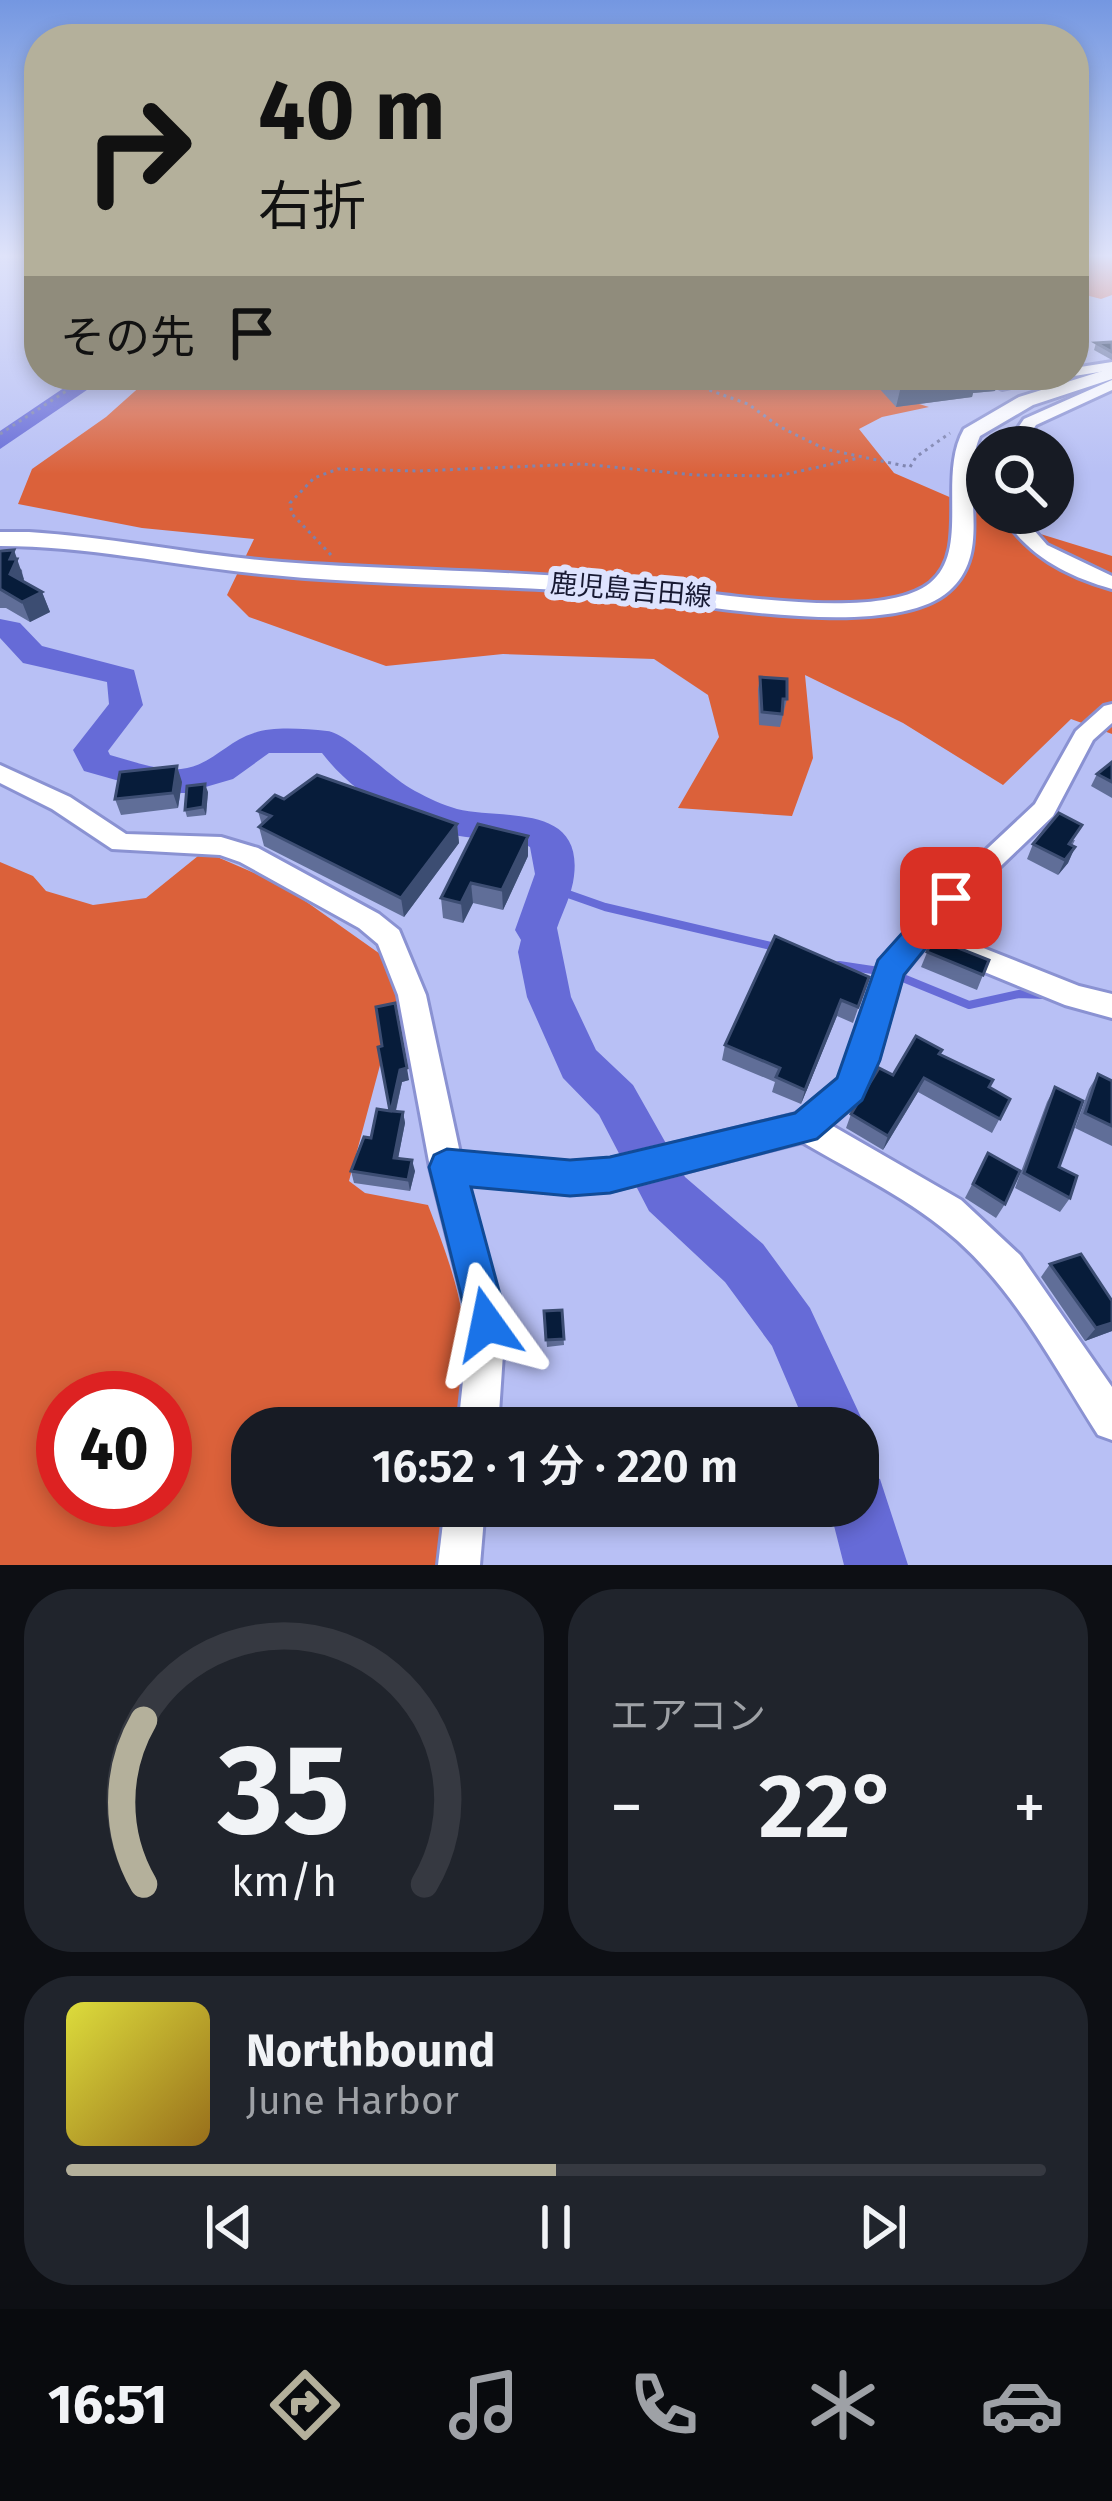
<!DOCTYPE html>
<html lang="ja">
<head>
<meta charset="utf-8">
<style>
  body { margin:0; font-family:"Fira Sans","Noto Sans JP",sans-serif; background:#20242c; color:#f1f3f6; height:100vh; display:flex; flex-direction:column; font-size:45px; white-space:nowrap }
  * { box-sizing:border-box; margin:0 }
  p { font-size:39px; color:#9ea1a6 }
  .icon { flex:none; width:66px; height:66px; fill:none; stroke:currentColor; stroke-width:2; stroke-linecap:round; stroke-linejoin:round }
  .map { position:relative; height:1565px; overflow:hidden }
  .panel { display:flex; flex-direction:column; gap:24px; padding:24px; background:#0d0f14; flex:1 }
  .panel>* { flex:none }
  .hud { position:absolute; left:24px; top:24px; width:1065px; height:366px; border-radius:48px; box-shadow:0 6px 18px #0003; background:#b4b09b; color:#111; overflow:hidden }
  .buttons { position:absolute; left:966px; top:426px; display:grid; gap:24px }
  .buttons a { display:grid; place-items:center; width:108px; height:108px; border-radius:50%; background:#171b24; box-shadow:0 6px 18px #0003; font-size:60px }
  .speed { position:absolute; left:36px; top:1371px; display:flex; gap:24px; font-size:60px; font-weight:700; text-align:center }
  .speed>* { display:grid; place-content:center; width:156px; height:156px; border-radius:50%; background:#171b24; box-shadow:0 6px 18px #0003; line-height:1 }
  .speed .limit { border:18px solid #d22; background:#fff; color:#111 }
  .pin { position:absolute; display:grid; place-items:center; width:102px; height:102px; color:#fff; margin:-51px; border-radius:24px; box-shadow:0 6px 18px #0006 }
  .me { position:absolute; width:132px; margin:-66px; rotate:348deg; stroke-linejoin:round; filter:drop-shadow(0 0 9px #0008) }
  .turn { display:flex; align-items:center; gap:42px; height:252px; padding:0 36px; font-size:54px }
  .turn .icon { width:156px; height:156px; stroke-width:2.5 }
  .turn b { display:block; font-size:84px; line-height:102px }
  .then { display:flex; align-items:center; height:114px; padding:0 36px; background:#0003; gap:24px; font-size:45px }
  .big { font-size:90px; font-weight:600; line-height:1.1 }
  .panel .card { flex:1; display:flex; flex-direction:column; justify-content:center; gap:18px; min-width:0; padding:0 42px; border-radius:48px; background:#20242c }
  .panel .dial { align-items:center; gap:0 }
  .dial svg { height:312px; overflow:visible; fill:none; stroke:#363941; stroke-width:7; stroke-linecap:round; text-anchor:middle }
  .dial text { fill:#f1f3f6; stroke:none }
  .song { display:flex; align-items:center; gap:36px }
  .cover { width:144px; height:144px; border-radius:18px; background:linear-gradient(135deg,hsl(60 70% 55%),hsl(40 70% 35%)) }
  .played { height:12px; border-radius:6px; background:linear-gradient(90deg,#b4b09b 50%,#363941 50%) }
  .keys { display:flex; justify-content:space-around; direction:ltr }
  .heat { display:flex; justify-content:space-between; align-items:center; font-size:66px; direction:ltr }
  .panel .tiles { flex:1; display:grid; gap:24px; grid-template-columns:1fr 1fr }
  .card:last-child { grid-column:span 2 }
  .trip { position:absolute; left:231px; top:1407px; width:648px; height:120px; border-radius:48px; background:#171b24; box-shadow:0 6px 18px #0003; font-weight:600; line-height:120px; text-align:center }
  .tabs { display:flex; height:192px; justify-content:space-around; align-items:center; background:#090b0e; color:#9ea1a6 }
  .tabs .icon { width:84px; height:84px }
  .tabs .current { color:#b4b09b }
  .tabs b { font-size:54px; color:#f1f3f6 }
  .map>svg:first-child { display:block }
  .forest { fill:#db613a; fill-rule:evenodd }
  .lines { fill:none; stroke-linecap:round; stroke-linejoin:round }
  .stream { stroke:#666bd7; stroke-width:8 }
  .river { fill:#666bd7; fill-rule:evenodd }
  .minor-casing { stroke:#8a92d2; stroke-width:6 }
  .major-casing { stroke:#8a92d2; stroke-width:6 }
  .path { stroke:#7c82ad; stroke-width:3; stroke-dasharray:3 4.5; stroke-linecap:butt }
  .minor { fill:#fff; fill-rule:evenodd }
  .major { fill:#fff; fill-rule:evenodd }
  .wall { fill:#606e98 }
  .shaded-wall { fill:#3c4d72 }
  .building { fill:#071c3a; stroke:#3c4d72; stroke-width:3 }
  .route { fill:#1a73e8; stroke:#114b97; stroke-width:3 }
  .labels { text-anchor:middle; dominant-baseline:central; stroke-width:12; stroke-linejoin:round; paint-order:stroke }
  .far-street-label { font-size:27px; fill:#171932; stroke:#dee3fe }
</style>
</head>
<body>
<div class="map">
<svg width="1112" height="1565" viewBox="0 0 1112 1565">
  <rect width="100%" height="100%" fill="#b8c0f5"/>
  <g class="forest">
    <path d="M 1074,255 L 1112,255 L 1112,295 L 1101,299 L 1074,292 Z"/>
    <path d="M 153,375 L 863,375 L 893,396 L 929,407 L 882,417 L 859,429 L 894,473 L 1021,528 L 1112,556 L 1112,734 L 1071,719 L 1003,785 L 903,723 L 805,675 L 813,758 L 792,816 L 678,808 L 719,737 L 708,695 L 654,659 L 503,654 L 386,666 L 249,617 L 227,595 L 254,539 L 142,528 L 18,504 L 32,469 L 106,417 Z"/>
    <path d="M 198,856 L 215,856 L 284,886 L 383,956 L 398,998 L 349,1181 L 365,1193 L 428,1205 C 461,1290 475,1336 460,1428 L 252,1428 L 252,1506 L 447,1506 L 438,1565 L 0,1565 L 0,862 L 33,876 L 46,891 L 93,905 L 146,898 ZM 63,1398 L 165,1398 L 165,1500 L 63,1500 Z"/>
  </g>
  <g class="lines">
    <g class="stream">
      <path d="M 551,888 L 605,907 L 775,947"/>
      <path d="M 839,965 L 879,971"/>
      <path d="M 898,976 L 969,1005 L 1019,994 L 1044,995"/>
    </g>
    <g class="river">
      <path d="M 83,375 L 109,375 L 0,449 L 0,431 Z"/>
      <path d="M 0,619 L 20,623 L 42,646 L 134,670 L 143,705 L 108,751 L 110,755 C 133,761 157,771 181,769 C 211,766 227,741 254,733 C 274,726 305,729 327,731 C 346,732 390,778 415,791 C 428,798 443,805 457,809 C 500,820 583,802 574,876 C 572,894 563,911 557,928 L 571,997 L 596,1050 L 633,1085 L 685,1177 L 763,1244 L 810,1308 L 866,1428 L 858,1448 L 858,1428 L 807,1428 L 772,1346 L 725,1282 L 649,1211 L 599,1115 L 563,1078 L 527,997 L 518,952 L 521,940 L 515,930 L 535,874 L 530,847 C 511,835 488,840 466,837 C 412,830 355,796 322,753 L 269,753 L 233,779 L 185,793 L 162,793 L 84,771 L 73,750 L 109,704 L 107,682 L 23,663 L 0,638 Z"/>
      <path d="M 858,1470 L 880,1479 L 908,1565 L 844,1565 L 829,1506 L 858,1506 Z"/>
    </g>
    <g class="minor-casing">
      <g id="minor">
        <path d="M 1112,362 L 1112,370 L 1074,376 L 1069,375 L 1074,375 L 1074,368 Z"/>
        <path d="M 1032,375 L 1063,375 L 1002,389 L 995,385 Z"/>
        <path d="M 1112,380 L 1112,390 L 1036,425 L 1021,447 L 1005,447 L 1024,419 Z"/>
        <path d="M 1001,513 L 1019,513 L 1047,545 L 1112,576 L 1112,589 C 1066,576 1026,555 1001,513 Z"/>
        <path d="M 1112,704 L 1112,723 L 1093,740 L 1053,816 L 960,905 L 902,975 L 878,1060 L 861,1099 L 831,1125 L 961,1200 L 1020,1255 L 1112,1387 L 1112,1440 L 1098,1435 C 1056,1369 1017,1294 958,1241 C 912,1200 855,1173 802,1142 L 610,1191 L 570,1194 L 468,1184 L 505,1324 L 498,1428 L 458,1428 L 469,1324 L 430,1167 L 398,995 L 378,944 L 359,928 L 240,862 L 220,855 L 112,849 L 52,809 L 0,783 L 0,765 L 70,797 L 126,834 L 221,837 L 258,848 L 379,914 L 399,930 L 426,995 L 460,1153 L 570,1162 L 610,1159 L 796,1114 L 839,1079 L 879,962 L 942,891 L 1035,804 L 1076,731 L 1104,706 Z"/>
        <path d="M 958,938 L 1079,986 L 1112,994 L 1112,1018 L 1065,1005 L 948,957 L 944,949 L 948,941 Z"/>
        <path d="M 445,1506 L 485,1506 L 480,1565 L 438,1565 Z"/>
      </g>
    </g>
    <g class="major-casing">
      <path id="major" d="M 1112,368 L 1112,379 L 1033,405 L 980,436 C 958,487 995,550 949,591 C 889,645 677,600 599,593 C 490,584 381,586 272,575 C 181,567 91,546 0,546 L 0,532 L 29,532 C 114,537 197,556 282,562 C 387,570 493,570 599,579 C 672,585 873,628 930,583 C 971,550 937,476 964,429 L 1019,397 Z"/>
    </g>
    <g class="path">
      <path d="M 667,375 L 748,404 L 780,427 L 825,449 L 910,467 L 916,457 L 950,433"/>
      <path d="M 0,434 L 91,375"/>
      <path d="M 331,555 L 292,514 L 290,503 L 314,478 L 338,469 L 418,471 L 582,464 L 695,475 L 778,476 L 859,458"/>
    </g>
    <use href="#minor" class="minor"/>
    <use href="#major" class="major"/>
  </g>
  <g class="wall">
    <path d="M 1112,342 L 1112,360 L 1094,350 L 1096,343 Z"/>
    <path d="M 867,375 L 999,375 L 995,391 L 973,393 L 972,397 L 896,407 Z"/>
    <path d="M 0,551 L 22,570 L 23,581 L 42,592 L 50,612 L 30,622 L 6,608 L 0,608 Z"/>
    <path d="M 760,677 L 787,699 L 780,727 L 759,725 L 758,689 Z"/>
    <path d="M 1112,762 L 1112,798 L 1091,786 L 1097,774 Z"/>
    <path d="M 182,782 L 178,808 L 121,815 L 115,799 Z"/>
    <path d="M 208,792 L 206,815 L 187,817 L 185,810 Z"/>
    <path d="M 284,799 L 457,824 L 459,843 L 404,917 L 264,846 L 259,827 L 262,825 L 258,811 Z"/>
    <path d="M 1075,840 L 1072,846 L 1075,847 L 1068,863 L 1058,875 L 1027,859 L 1033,844 Z"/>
    <path d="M 528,856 L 503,910 L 473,903 L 463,923 L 443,918 L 441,898 Z"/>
    <path d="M 933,938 L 989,960 L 977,990 L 921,967 Z"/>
    <path d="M 869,977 L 853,1023 L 837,1016 L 801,1104 L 772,1092 L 775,1082 L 722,1060 L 725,1045 Z"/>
    <path d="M 382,1046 L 409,1080 L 402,1082 L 396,1111 L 403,1112 L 405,1123 L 398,1158 L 415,1171 L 410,1191 L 354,1183 L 351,1171 L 371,1138 L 390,1111 Z"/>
    <path d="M 940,1055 L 989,1087 L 1010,1099 L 992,1133 L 918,1092 L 883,1150 L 846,1128 L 851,1114 L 893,1075 Z"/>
    <path d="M 1098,1074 L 1112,1081 L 1112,1146 L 1075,1128 L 1089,1089 Z"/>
    <path d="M 1055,1087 L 1059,1167 L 1070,1198 L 1060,1212 L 1015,1188 L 1047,1102 Z"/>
    <path d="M 988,1153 L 1005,1204 L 996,1218 L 965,1198 Z"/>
    <path d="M 1050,1264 L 1112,1301 L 1112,1331 L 1085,1341 L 1041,1277 Z"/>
    <path d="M 562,1310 L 564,1345 L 547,1347 L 544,1311 Z"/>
  </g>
  <g class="shaded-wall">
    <path d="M 1083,353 L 1080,362 L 1074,364 L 1075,355 Z"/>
    <path d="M 973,375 L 999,375 L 995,391 L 973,393 L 972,397 L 896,407 L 901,386 Z"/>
    <path d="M 14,550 L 24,579 L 18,594 L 10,574 L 10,559 Z"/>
    <path d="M 42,592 L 50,612 L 30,622 L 22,602 Z"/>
    <path d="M 177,766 L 182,782 L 178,808 L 173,793 Z"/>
    <path d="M 205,784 L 208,792 L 206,815 L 203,807 Z"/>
    <path d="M 457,824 L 459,843 L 404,917 L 401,898 Z"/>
    <path d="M 528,836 L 528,856 L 503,910 L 502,890 Z"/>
    <path d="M 1075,847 L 1068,863 L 1058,875 L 1065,860 Z"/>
    <path d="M 471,883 L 473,903 L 463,923 L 461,903 Z"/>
    <path d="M 841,1000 L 837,1016 L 801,1104 L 805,1090 Z"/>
    <path d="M 407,1068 L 409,1080 L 402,1082 L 393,1122 L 391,1111 L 400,1070 Z"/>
    <path d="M 924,1078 L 918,1092 L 883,1150 L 888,1136 Z"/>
    <path d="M 403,1112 L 405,1123 L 396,1169 L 394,1158 Z"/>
    <path d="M 412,1160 L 415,1171 L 410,1191 L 408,1180 Z"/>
    <path d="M 1112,1323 L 1112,1331 L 1085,1341 L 1096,1328 Z"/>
  </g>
  <g class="building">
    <path d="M 1112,342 L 1112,352 L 1096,343 Z"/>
    <path d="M 1074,343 L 1083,353 L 1074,355 Z"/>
    <path d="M 891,375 L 977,375 L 978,376 L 901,386 Z"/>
    <path d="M 14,550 L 10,559 L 17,559 L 10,574 L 42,592 L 22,602 L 0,589 L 0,551 Z"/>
    <path d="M 760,677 L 787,679 L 787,699 L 783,699 L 782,714 L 762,712 Z"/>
    <path d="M 1112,762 L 1112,782 L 1097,774 Z"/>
    <path d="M 177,766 L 173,793 L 115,799 L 120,772 Z"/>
    <path d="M 317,775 L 457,824 L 401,898 L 259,827 L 271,816 L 258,811 L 275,795 L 284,799 Z"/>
    <path d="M 205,784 L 203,807 L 185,810 L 187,786 Z"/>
    <path d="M 1059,813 L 1082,825 L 1069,844 L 1075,847 L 1065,860 L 1033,844 Z"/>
    <path d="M 478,824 L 528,836 L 502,890 L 471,883 L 461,903 L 441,898 Z"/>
    <path d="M 775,936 L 869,977 L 858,1007 L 841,1000 L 805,1090 L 776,1077 L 780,1068 L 725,1045 Z"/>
    <path d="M 933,938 L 989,960 L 983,975 L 927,952 Z"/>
    <path d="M 395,1003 L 407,1068 L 400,1070 L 391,1111 L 403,1112 L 394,1158 L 412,1160 L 408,1180 L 351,1171 L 364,1137 L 371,1138 L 377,1109 L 390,1111 L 378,1047 L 382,1046 L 376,1007 Z"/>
    <path d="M 916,1036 L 942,1050 L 939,1054 L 993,1080 L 989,1087 L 1010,1099 L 1000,1119 L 924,1078 L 888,1136 L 851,1114 L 879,1068 L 893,1075 Z"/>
    <path d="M 1098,1074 L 1112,1081 L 1112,1126 L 1085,1113 Z"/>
    <path d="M 1055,1087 L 1083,1101 L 1059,1167 L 1077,1176 L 1070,1198 L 1024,1173 Z"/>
    <path d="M 988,1153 L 1020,1171 L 1005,1204 L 973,1184 Z"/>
    <path d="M 1081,1254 L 1112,1301 L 1112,1323 L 1096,1328 L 1050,1264 Z"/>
    <path d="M 562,1310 L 564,1339 L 546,1340 L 544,1311 Z"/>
  </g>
  <linearGradient id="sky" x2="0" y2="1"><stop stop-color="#7497e1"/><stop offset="0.54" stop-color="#dfe3fa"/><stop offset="1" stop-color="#dfe3fa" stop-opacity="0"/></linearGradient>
  <rect width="1112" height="474" fill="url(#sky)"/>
  <path class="route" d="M 951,887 L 962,890 L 966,898 L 904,975 L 880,1060 L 862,1100 L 817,1139 L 610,1193 L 570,1196 L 471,1187 L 508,1324 L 502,1339 L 487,1345 L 472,1339 L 429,1167 L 434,1155 L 447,1149 L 570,1160 L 610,1157 L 795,1113 L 837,1078 L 878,960 L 941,890 Z"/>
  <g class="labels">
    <g class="far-street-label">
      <text transform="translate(631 590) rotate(5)">鹿児島吉田線</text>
    </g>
  </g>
</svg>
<div class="buttons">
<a><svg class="icon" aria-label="search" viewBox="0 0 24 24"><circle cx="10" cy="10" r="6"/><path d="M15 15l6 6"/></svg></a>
</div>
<div class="speed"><div class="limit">40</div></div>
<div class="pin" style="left:951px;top:898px;background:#d93025"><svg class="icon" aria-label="arrive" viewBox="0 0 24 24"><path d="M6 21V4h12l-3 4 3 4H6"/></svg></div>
<svg class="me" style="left:487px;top:1324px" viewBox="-20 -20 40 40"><path d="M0-17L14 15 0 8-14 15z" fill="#1a73e8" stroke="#fff" stroke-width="4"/></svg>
<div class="trip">16:52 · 1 分 · 220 m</div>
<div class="hud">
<div class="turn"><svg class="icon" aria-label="right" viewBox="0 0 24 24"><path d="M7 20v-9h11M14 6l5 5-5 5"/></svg><div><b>40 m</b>右折</div></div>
<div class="then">その先<svg class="icon" aria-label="arrive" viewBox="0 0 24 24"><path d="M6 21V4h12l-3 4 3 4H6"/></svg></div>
</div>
</div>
<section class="panel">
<div class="tiles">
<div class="card dial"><svg viewBox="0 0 100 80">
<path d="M14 69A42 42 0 1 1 86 69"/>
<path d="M14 69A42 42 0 0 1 14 27" stroke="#b4b09b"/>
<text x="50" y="56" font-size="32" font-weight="700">35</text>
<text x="50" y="72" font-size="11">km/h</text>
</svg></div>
<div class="card"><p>エアコン</p>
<div class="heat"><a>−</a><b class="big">22°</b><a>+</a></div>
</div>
<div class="card">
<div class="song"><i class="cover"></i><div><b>Northbound</b><p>June Harbor</p></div></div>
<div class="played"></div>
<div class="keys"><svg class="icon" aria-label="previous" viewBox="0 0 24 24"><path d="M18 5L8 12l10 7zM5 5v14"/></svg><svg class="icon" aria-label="pause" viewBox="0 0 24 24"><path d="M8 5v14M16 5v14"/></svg><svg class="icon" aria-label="next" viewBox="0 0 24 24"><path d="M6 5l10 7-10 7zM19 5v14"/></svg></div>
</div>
</div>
</section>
<nav class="tabs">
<b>16:51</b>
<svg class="icon current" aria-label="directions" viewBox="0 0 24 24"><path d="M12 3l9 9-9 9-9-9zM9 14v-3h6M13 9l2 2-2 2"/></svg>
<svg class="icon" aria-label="music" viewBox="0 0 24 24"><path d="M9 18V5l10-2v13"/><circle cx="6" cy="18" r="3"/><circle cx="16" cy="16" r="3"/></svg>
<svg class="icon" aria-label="phone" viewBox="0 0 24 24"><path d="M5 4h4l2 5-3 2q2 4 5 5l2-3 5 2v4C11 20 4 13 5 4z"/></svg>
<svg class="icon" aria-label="climate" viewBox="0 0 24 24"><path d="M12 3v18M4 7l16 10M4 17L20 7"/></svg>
<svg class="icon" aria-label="car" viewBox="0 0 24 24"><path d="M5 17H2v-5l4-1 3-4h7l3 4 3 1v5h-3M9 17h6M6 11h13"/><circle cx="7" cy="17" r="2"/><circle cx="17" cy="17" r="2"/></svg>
</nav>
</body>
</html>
